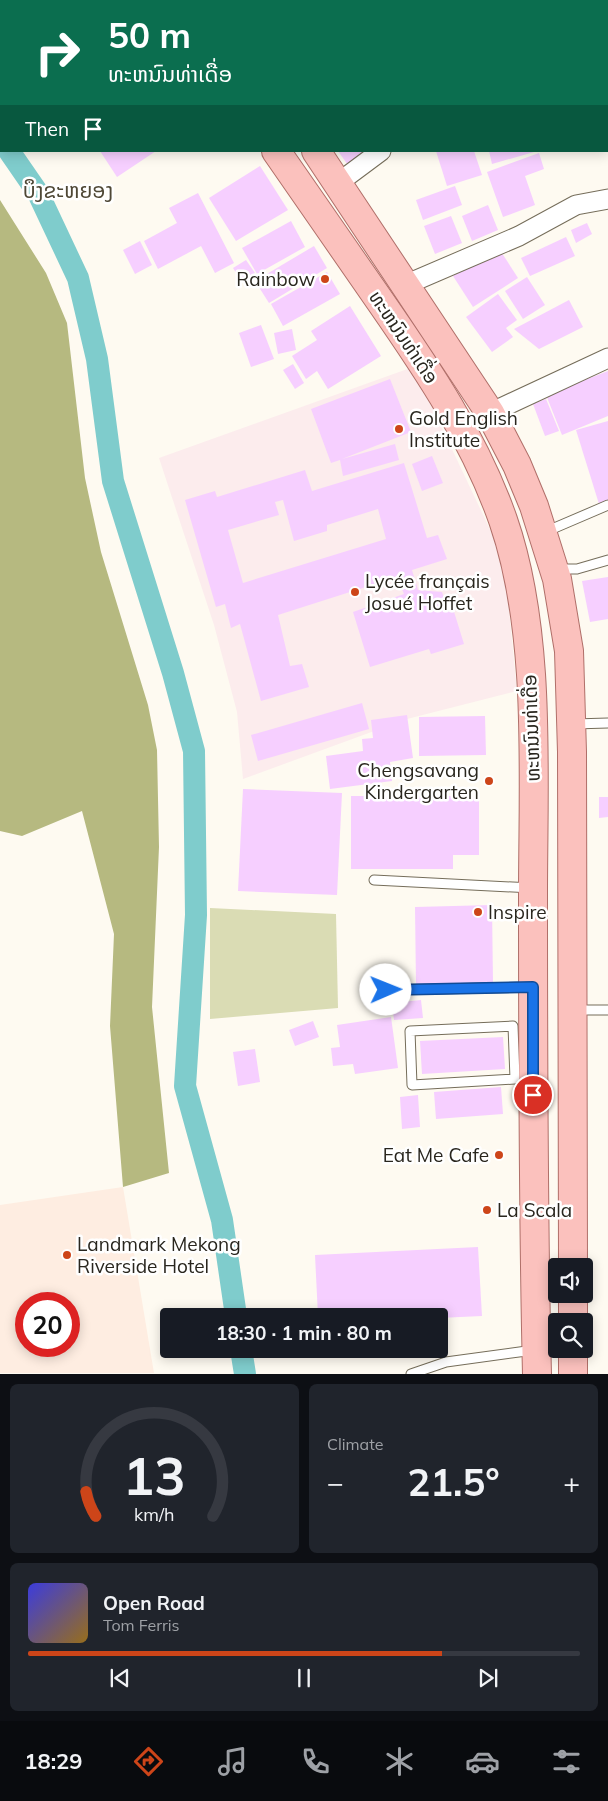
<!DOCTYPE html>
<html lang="en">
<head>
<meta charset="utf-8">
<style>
  body { margin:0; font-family:Mulish,"Noto Sans Lao",sans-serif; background:#20242c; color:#f1f3f6; height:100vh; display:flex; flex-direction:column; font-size:19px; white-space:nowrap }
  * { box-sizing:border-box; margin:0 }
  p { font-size:16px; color:#9ea1a6 }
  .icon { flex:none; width:28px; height:28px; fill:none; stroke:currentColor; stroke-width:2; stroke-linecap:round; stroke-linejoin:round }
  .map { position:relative; height:1374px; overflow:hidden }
  .side { display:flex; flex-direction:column; gap:10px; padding:10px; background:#0d0f14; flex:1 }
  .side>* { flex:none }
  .banner { position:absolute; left:0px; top:0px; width:609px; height:152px; box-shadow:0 2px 12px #0003; background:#0b6e4f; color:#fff; overflow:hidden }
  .buttons { position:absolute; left:548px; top:1258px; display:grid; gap:10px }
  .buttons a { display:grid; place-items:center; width:45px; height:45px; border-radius:5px; background:#171b24; box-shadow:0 2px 12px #0003; font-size:25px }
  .speed { position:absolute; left:15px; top:1292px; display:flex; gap:10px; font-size:25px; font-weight:700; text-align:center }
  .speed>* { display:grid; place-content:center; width:65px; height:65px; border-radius:50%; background:#171b24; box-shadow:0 2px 12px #0003; line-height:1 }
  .speed .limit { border:8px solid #d22; background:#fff; color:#111 }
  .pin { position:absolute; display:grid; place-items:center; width:42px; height:42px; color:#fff; margin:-21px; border:2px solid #fff; border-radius:50%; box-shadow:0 1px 5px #0007 }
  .me { position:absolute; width:55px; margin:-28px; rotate:89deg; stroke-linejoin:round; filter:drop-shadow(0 0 4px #0008) }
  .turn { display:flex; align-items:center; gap:18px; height:105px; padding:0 25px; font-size:22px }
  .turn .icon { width:65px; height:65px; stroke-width:2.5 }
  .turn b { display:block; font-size:35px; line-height:42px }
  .then { display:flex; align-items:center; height:48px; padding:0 25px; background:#0003; gap:10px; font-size:19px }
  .big { font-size:38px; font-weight:700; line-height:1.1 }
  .side .tile { flex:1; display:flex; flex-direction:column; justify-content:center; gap:8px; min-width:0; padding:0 18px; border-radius:8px; background:#20242c }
  .side .dial { align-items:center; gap:0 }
  .dial svg { height:130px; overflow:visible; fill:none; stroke:#363941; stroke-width:7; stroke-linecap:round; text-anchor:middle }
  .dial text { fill:#f1f3f6; stroke:none }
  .song { display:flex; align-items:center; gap:15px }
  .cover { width:60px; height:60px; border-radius:8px; background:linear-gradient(135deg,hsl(240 70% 55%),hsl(40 70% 35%)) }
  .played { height:5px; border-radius:2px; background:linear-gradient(90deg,#cd4519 75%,#363941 75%) }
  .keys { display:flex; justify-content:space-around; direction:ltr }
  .heat { display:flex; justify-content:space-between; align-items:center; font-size:28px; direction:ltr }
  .side .tiles { flex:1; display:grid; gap:10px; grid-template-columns:1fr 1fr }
  .tile:last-child { grid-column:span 2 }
  .trip { position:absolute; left:160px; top:1308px; width:288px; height:50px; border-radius:5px; background:#171b24; box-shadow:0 2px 12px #0003; font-weight:700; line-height:50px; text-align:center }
  .menu { display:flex; height:80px; justify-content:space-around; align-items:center; background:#090b0e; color:#9ea1a6 }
  .menu .icon { width:35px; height:35px }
  .menu .current { color:#cd4519 }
  .menu b { font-size:22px; color:#f1f3f6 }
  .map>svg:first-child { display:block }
  .commercial { fill:#feede1; fill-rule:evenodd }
  .education { fill:#fceced }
  .green { fill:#dadcb4 }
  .forest { fill:#b6b980 }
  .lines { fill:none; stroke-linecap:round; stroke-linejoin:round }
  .canal { stroke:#7fcccc; stroke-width:22 }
  .building { fill:#f6cfff; fill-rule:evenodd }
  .service-casing { stroke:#756d5a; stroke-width:11 }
  .minor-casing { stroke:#756d5a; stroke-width:21 }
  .primary-casing { stroke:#b06f69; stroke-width:30 }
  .service { stroke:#fff; stroke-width:9 }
  .minor { stroke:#fff; stroke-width:19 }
  .primary { stroke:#fbc1bd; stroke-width:28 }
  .route-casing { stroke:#114b97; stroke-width:12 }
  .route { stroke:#1a73e8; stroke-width:9 }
  .poi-dot { fill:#cd4519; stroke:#fff; stroke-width:2 }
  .labels { text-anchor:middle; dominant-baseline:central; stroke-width:5; stroke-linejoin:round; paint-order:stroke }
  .poi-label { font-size:19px; fill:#29261e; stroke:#fff; text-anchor:start }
  .street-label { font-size:19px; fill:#29261e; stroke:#fff }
  .quarter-label { font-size:21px; fill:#4f4836; stroke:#fff }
</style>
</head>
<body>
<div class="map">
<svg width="608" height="1374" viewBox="0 0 608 1374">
  <rect width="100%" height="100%" fill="#fefaf1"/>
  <path class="commercial" d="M 123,1187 L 154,1373 L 0,1373 L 0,1205 ZM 26,1304 L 69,1304 L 69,1346 L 26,1346 Z"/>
  <path class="education" d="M 413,367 L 504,559 L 517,691 L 407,719 L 243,779 L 237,712 L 214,625 L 159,458 Z"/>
  <path class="green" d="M 210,908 L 336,914 L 338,1008 L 210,1019 Z"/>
  <path class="forest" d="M 0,200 L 46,273 L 67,323 L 85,478 L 101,552 L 148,705 L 157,750 L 159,847 L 152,1007 L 169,1173 L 123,1187 L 110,1026 L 114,934 L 82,811 L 22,836 L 0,831 Z"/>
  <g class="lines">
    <g class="canal">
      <path d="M 9,151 L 38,193 L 78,278 L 97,359 L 113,481 L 173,673 L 194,751 L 196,915 L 185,1086 L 222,1220 L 236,1316"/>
      <path d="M 241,1349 L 245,1374"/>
    </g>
  </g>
  <g class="building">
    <path d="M 100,151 L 156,151 L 117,177 Z"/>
    <path d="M 338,151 L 372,151 L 350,168 Z"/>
    <path d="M 436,151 L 474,151 L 482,175 L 447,186 Z"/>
    <path d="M 489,151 L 534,151 L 534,152 L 492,164 Z"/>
    <path d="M 539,153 L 544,169 L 525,176 L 535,205 L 503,217 L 487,172 Z"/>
    <path d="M 260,166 L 288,210 L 236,241 L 209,198 Z"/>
    <path d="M 455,186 L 462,205 L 423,220 L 416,200 Z"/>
    <path d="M 198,193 L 234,263 L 215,273 L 201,246 L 158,269 L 144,241 L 177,223 L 169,208 Z"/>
    <path d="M 488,205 L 498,230 L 472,241 L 462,216 Z"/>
    <path d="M 451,216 L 462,243 L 435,254 L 424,226 Z"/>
    <path d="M 291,221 L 305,247 L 257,274 L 242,248 Z"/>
    <path d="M 587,223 L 592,234 L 576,243 L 571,230 Z"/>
    <path d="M 566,237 L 575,256 L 530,276 L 521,258 Z"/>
    <path d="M 140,241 L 152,265 L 135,274 L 123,250 Z"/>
    <path d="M 314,246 L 327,268 L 269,303 L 255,281 Z"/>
    <path d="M 498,247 L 518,278 L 473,307 L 453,276 Z"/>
    <path d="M 246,260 L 255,273 L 242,282 L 233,268 Z"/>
    <path d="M 327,272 L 340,294 L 283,326 L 271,304 Z"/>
    <path d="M 527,277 L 545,305 L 523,319 L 505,291 Z"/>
    <path d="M 498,294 L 517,320 L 506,328 L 513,337 L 492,352 L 466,317 Z"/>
    <path d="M 569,300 L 583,327 L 539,349 L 514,329 Z"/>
    <path d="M 350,306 L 381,356 L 328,389 L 317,371 L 306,379 L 292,356 L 317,340 L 311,331 Z"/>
    <path d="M 261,325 L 274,359 L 251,367 L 239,333 Z"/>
    <path d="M 292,329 L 296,350 L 278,354 L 274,333 Z"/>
    <path d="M 293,364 L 304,383 L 295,389 L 283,370 Z"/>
    <path d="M 608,371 L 608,416 L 562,435 L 546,395 Z"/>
    <path d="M 390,379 L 411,432 L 342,459 L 395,444 L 399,460 L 343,476 L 340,460 L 331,463 L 311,409 Z"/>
    <path d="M 546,399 L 559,431 L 545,436 L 533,404 Z"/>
    <path d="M 608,421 L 608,502 L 599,504 L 576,430 Z"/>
    <path d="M 432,456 L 443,483 L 422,491 L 412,464 Z"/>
    <path d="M 404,463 L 427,538 L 438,535 L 447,559 L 412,570 L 418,590 L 442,592 L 446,604 L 451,602 L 464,644 L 431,654 L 429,649 L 370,667 L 353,612 L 404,594 L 397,577 L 278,615 L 290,666 L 302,664 L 309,687 L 261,701 L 240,624 L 231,628 L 225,604 L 216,607 L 185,500 L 215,491 L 217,497 L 305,470 L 312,491 ZM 283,500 L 294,541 L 327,531 L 327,525 L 378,509 L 386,539 L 243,583 L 228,530 L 279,515 L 275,502 Z"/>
    <path d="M 608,577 L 608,619 L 590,622 L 582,581 Z"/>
    <path d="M 362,703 L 369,729 L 258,761 L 251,735 Z"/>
    <path d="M 407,715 L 413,758 L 390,762 L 392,781 L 330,789 L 326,756 L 363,751 L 362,739 L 373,738 L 371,720 Z"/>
    <path d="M 485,716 L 486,755 L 419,756 L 419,717 Z"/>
    <path d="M 243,789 L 342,793 L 337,895 L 238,891 Z"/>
    <path d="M 351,796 L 479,796 L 479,855 L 453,855 L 453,869 L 351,869 Z"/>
    <path d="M 599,797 L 608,797 L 608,817 L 599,818 Z"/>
    <path d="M 492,905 L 493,984 L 416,986 L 415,907 Z"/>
    <path d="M 421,1000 L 423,1018 L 394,1020 L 392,1003 Z"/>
    <path d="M 391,1017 L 398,1068 L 355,1074 L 353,1064 L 333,1066 L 331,1048 L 340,1047 L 337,1025 Z"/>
    <path d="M 313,1021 L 319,1037 L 295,1046 L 289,1030 Z"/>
    <path d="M 503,1037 L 505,1069 L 422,1074 L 420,1041 Z"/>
    <path d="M 255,1049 L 260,1082 L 238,1086 L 233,1052 Z"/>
    <path d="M 501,1087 L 503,1114 L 436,1119 L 434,1092 Z"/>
    <path d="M 418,1095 L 420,1127 L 402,1129 L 400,1097 Z"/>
    <path d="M 478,1247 L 482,1316 L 439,1318 L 318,1316 L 315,1255 Z"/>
  </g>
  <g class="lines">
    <g class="service-casing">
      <g id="service">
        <path d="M 545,532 L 608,505"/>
        <path d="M 556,569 L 577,569 L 608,560"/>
        <path d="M 574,724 L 608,723"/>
        <path d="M 374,880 L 532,888"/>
        <path d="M 386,990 L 530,987"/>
        <path d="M 576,1010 L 608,1010"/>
        <path d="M 513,1026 L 515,1079 L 412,1085 L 410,1031 Z"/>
        <path d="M 411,1374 L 446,1362 L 534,1350"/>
      </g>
    </g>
    <g class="minor-casing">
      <g id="minor">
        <path d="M 429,0 L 430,1"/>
        <path d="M 338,183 L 381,151"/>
        <path d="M 405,285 L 519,236 L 576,205 L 608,199"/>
        <path d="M 490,413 L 608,358"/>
      </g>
    </g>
    <g class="primary-casing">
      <g id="primary">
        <path d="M 172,0 L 173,1"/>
        <path d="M 212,0 L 213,1"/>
        <path d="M 276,151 C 311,201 345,251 380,301 C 428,370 475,440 503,520 C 542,632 533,776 533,894 C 533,1054 533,1214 537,1374"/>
        <path d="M 316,151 L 490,413 L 517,465 L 534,506 L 557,579 L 569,651 L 572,752 L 573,1266"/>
        <path d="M 573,1294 L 573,1321"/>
        <path d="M 573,1349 L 573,1374"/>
      </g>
    </g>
    <use href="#service" class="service"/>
    <use href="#minor" class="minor"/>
    <use href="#primary" class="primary"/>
  </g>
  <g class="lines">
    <g class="route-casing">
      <path id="route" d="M 386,990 L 533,987 L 533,1095"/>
    </g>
    <use href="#route" class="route"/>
  </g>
  <g class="poi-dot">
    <circle cx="325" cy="279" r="5"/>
    <circle cx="399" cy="429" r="5"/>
    <circle cx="355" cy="592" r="5"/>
    <circle cx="489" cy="781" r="5"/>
    <circle cx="478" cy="912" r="5"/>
    <circle cx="499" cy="1155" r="5"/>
    <circle cx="487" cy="1210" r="5"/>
    <circle cx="67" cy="1255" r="5"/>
  </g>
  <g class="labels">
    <g class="poi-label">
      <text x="315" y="279" text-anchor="end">Rainbow</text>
      <text x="409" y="418">Gold English<tspan x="409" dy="22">Institute</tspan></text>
      <text x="365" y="581">Lycée français<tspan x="365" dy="22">Josué Hoffet</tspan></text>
      <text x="479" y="770" text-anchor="end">Chengsavang<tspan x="479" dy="22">Kindergarten</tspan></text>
      <text x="488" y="912">Inspire</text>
      <text x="489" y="1155" text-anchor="end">Eat Me Cafe</text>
      <text x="497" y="1210">La Scala</text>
      <text x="77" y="1244">Landmark Mekong<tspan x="77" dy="22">Riverside Hotel</tspan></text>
    </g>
    <g class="street-label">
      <text transform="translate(404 337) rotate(56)">ທະຫນົນທ່າເດື່ອ</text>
      <text transform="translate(531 728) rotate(-92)">ທະຫນົນທ່າເດື່ອ</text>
    </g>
    <g class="quarter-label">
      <text x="68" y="190">ບຶງຂະຫຍອງ</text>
    </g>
  </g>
</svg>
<div class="buttons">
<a><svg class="icon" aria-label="sound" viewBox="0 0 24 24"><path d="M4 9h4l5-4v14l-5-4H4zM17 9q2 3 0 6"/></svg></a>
<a><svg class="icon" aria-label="search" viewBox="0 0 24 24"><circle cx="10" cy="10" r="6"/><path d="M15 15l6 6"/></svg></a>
</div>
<div class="speed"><div class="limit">20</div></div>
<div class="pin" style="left:533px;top:1095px;background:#d93025"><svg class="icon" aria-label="arrive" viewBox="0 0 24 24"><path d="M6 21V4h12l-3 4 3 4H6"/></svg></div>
<svg class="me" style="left:386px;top:990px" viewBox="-20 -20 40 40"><circle r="19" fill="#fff"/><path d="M0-13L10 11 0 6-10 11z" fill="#1a73e8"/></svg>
<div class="trip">18:30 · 1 min · 80 m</div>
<div class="banner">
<div class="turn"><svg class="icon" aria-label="right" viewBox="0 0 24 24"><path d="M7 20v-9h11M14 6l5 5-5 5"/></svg><div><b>50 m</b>ທະຫນົນທ່າເດື່ອ</div></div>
<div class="then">Then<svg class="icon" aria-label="arrive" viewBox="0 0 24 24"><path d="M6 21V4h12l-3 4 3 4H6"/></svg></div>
</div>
</div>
<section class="side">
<div class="tiles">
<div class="tile dial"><svg viewBox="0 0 100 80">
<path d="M14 69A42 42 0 1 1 86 69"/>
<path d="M14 69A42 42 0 0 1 8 54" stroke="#cd4519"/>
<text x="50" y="56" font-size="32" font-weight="700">13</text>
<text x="50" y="72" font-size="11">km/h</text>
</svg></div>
<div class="tile"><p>Climate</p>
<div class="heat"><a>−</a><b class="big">21.5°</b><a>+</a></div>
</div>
<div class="tile">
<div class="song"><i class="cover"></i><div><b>Open Road</b><p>Tom Ferris</p></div></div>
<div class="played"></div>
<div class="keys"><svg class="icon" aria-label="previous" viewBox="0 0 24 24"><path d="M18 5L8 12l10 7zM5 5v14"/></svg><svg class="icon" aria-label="pause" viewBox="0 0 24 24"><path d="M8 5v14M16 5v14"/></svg><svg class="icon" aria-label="next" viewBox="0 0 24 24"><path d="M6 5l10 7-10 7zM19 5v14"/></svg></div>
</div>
</div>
</section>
<nav class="menu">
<b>18:29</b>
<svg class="icon current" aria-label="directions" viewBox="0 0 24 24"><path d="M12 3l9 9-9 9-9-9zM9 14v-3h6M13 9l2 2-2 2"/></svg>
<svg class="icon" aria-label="music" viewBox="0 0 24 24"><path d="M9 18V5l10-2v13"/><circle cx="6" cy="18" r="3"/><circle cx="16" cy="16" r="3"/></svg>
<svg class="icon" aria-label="phone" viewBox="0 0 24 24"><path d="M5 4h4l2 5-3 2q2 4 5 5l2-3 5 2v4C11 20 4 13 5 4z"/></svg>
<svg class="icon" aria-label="climate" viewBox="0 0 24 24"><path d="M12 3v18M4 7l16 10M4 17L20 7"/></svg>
<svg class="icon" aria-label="car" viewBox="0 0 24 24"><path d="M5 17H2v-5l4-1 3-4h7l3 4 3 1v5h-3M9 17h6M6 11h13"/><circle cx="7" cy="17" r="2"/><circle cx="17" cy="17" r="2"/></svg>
<svg class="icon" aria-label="filters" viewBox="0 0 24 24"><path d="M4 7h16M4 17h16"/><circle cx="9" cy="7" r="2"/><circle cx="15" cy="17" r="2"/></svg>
</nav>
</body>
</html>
